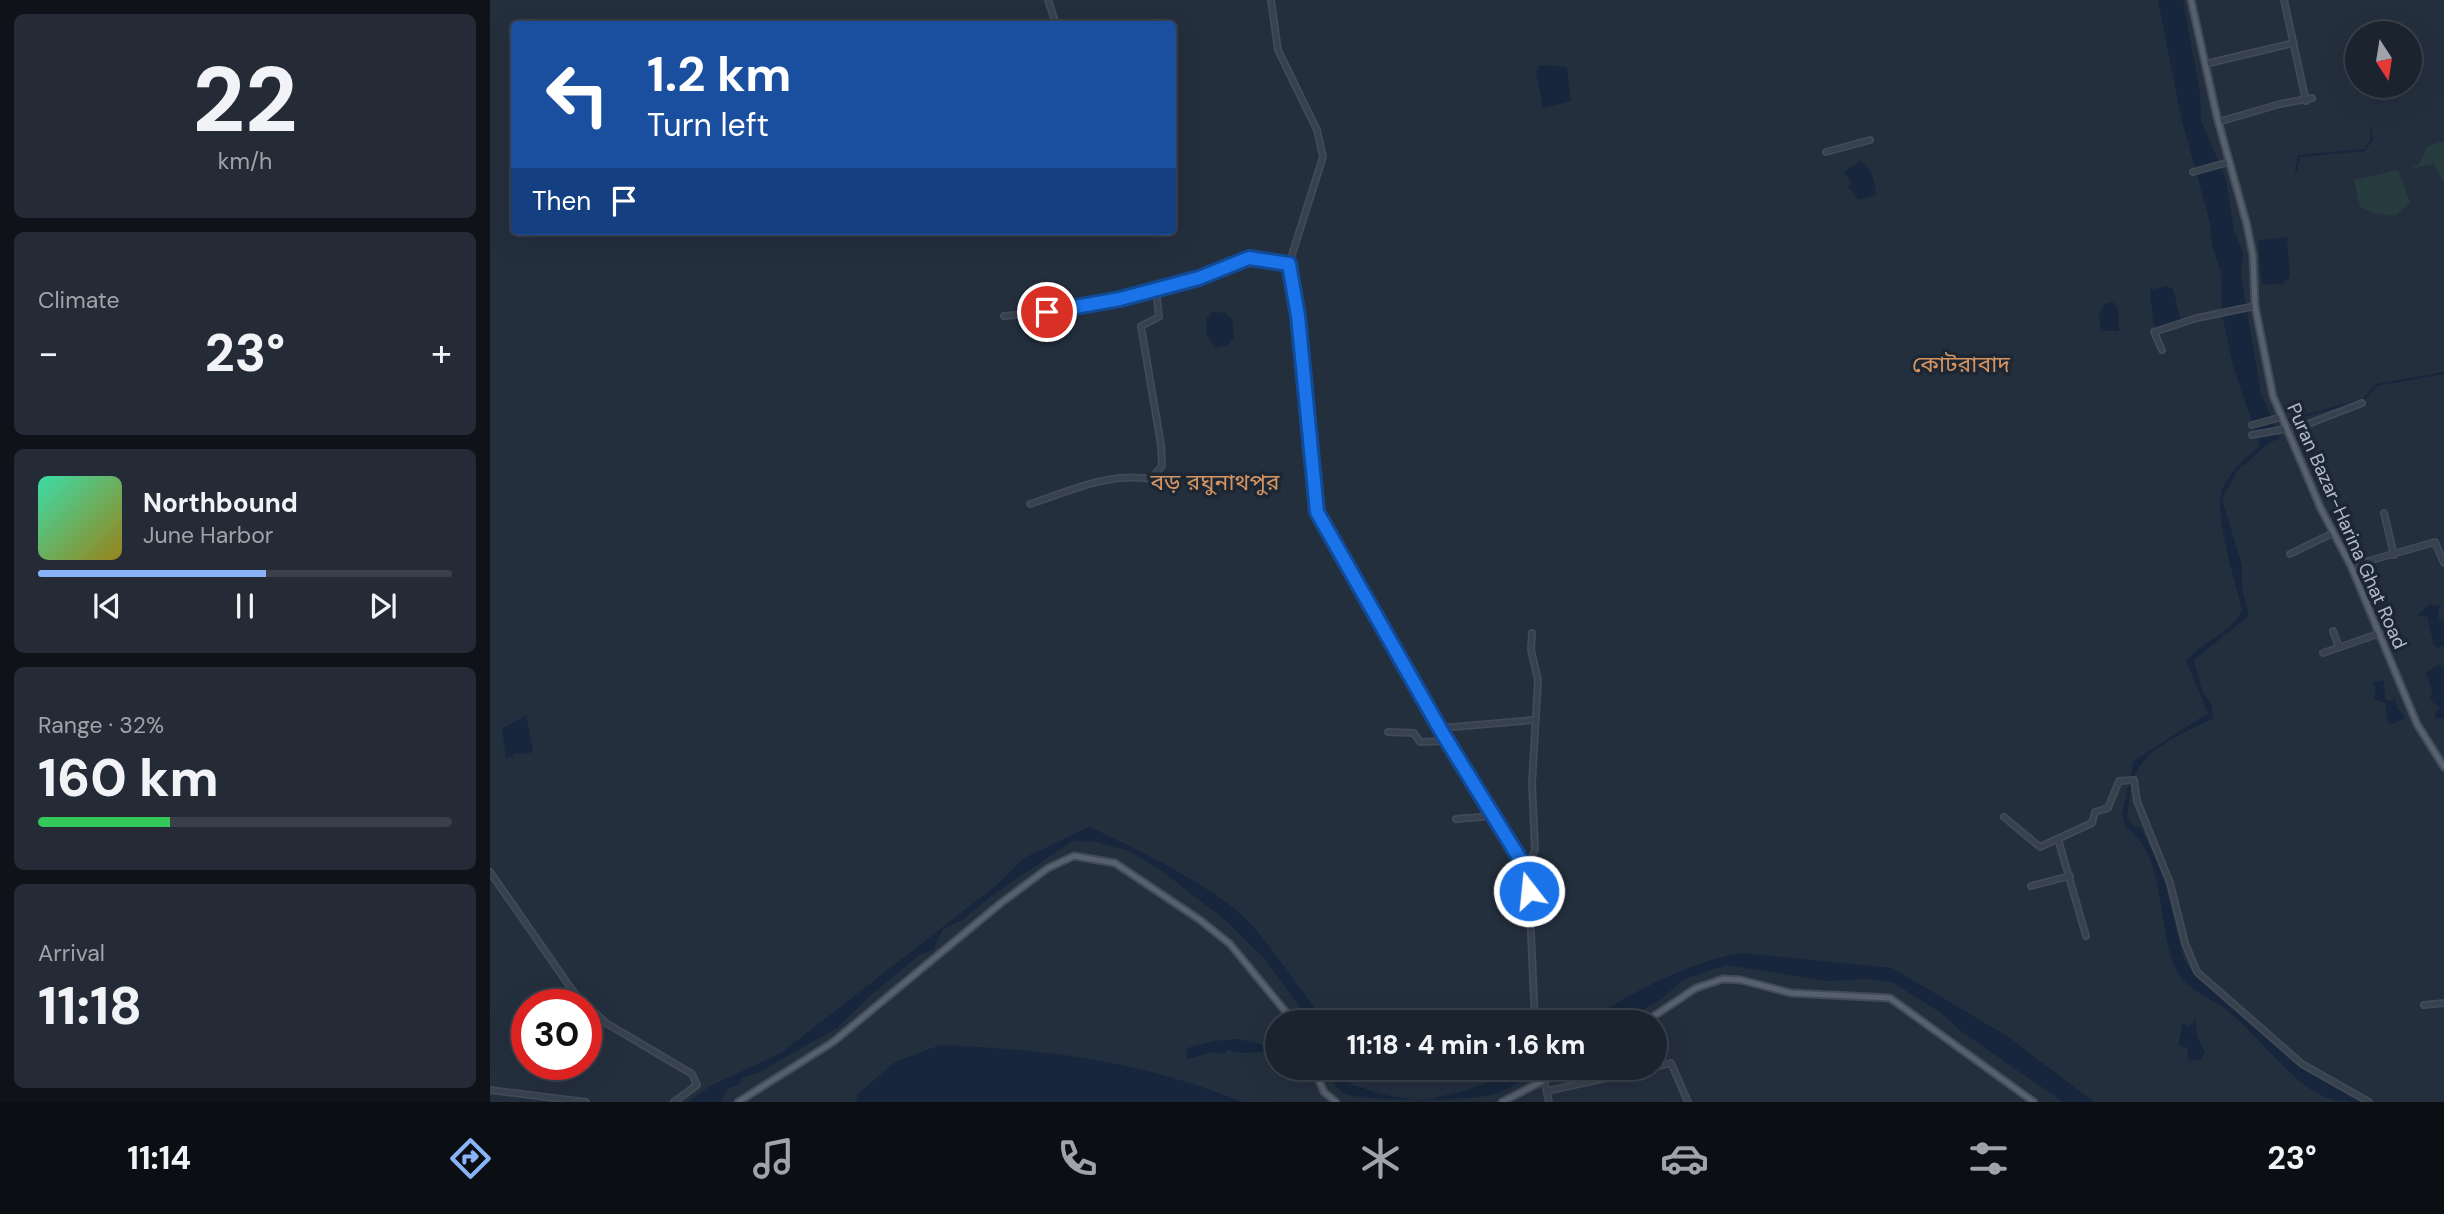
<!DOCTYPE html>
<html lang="en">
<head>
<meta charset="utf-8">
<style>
  body { margin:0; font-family:"DM Sans","Noto Sans Bengali",sans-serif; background:#242b36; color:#f1f3f6; height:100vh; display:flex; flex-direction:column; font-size:26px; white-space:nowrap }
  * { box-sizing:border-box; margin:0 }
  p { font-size:23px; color:#a0a4aa }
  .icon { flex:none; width:38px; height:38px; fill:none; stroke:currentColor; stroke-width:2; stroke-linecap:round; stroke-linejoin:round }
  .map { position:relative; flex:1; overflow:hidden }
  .details { display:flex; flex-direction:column; gap:14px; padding:14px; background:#0f1319; width:490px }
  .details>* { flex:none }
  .banner { position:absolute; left:21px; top:21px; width:665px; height:214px; border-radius:7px; box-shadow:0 7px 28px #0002,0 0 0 2px #39404a; background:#1a4fa0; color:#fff; overflow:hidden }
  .needle { width:46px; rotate:168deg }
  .tools { position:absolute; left:1855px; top:21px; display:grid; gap:14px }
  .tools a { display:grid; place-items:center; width:77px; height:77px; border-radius:50%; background:#1b232e; box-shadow:0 7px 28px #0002,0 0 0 2px #39404a; font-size:35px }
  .speed { position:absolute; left:21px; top:989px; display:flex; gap:14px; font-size:35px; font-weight:700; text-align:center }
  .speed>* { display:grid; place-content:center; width:91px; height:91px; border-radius:50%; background:#1b232e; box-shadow:0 7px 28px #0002,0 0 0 2px #39404a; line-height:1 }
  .speed .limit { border:10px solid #d22; background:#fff; color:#111 }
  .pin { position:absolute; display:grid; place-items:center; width:60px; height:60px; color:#fff; margin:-30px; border:4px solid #fff; border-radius:50%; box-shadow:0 2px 7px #0007 }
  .me { position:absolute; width:77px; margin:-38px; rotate:344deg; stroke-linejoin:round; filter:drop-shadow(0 0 5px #0008) }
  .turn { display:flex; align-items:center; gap:24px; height:147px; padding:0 21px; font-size:32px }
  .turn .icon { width:91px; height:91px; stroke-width:2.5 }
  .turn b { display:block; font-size:49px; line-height:60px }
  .then { display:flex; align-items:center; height:66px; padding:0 21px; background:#0003; gap:14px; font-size:26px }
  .big { font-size:52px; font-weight:800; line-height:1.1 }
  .details .widget { flex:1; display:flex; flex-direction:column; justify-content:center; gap:10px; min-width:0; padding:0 24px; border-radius:10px; background:#242b36 }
  .details .dial { align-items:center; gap:0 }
  .dial b { font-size:91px; line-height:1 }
  .song { display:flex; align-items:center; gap:21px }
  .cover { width:84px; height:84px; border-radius:10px; background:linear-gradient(135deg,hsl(160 70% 55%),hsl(50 70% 35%)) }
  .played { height:7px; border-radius:4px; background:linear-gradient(90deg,#8ab4f8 55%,#39404a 55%) }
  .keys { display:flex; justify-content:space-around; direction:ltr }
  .heat { display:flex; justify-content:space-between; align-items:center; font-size:38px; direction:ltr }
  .charge { height:10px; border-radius:5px; background:linear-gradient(90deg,#34c759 32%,#39404a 0) }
  .trip { position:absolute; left:775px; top:1010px; width:402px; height:70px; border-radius:35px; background:#1b232e; box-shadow:0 7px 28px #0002,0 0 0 2px #39404a; font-weight:800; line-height:70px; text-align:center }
  .dock { display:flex; height:112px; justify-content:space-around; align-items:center; background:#0b0e12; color:#a0a4aa }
  .dock .icon { width:49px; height:49px }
  .dock .active { color:#8ab4f8 }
  .dock b { font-size:32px; color:#f1f3f6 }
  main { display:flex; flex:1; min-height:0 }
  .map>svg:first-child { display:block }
  .green { fill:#263c3f }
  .water { fill:#17263c }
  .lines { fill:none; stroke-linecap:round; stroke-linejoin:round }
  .stream { stroke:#17263c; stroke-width:2 }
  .minor-casing { stroke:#414a57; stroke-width:8 }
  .major-casing { stroke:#414a57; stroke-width:9 }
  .minor { stroke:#38414e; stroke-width:4.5 }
  .major { stroke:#56606e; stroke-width:5 }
  .route-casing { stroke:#114b97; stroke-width:18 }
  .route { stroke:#1a73e8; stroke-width:12 }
  .labels { text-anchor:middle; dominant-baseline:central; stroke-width:7; stroke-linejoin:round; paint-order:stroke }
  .street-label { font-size:19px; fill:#b4bcc9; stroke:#1d2633 }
  .quarter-label { font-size:23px; fill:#d59563; stroke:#1d2633 }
</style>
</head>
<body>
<main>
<section class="details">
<div class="widget dial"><b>22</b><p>km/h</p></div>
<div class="widget"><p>Climate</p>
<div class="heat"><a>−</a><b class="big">23°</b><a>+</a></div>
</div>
<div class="widget">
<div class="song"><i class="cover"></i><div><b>Northbound</b><p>June Harbor</p></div></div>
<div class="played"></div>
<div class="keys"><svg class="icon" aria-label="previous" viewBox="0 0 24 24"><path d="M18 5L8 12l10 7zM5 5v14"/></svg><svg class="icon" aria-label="pause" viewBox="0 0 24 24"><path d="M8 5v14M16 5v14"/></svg><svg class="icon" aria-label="next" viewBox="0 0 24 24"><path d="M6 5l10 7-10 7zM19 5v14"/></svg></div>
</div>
<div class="widget"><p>Range · 32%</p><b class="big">160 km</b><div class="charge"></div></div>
<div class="widget"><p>Arrival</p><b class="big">11:18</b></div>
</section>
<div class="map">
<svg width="1954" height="1102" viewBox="0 0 1954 1102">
  <rect width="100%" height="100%" fill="#242f3e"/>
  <g class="green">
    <path d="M 1954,141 L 1954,183 L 1944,164 L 1920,169 L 1929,164 L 1938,146 Z"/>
    <path d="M 1908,170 L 1920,202 L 1905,216 L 1884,213 L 1870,207 L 1864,180 Z"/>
  </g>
  <g class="water">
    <path d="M 1668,0 L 1693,0 L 1710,93 L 1711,121 L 1736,179 L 1744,230 L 1753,253 L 1751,275 L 1771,393 L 1790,438 L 1779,443 L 1747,471 L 1732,499 L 1752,566 L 1752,588 L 1759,616 L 1704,660 L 1712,691 L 1722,705 L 1723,718 C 1695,733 1649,749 1641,785 C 1639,796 1639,806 1637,817 L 1644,827 L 1651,828 L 1673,874 L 1694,959 L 1705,976 L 1816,1071 L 1871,1102 C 1852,1102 1836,1100 1820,1089 C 1790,1068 1767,1035 1739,1012 C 1723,998 1699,992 1688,973 C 1666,932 1678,854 1635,827 L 1632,814 L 1644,761 L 1718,713 L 1696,661 C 1713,640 1740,635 1752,610 C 1746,583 1722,511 1733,487 C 1741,471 1756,457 1770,446 L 1743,366 L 1732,313 L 1731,272 L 1722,246 L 1720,223 L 1691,117 Z"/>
    <path d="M 1050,65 L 1077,67 L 1081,101 L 1053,108 L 1046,73 Z"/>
    <path d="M 1370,161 C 1381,166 1386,183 1386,195 L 1368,200 L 1358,186 L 1362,184 L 1354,172 Z"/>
    <path d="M 1797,237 L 1800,277 L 1793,284 L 1772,285 L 1768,240 Z"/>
    <path d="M 1677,286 L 1683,289 L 1691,321 L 1667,329 L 1663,321 L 1660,290 Z"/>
    <path d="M 1623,302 L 1628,309 L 1629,331 L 1611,331 L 1609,313 L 1616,303 Z"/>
    <path d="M 723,312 L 736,313 L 742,319 L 744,337 L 738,345 L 725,348 L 717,336 L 716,319 Z"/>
    <path d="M 1940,604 L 1951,606 L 1948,611 L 1949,619 L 1954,622 L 1954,645 L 1948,648 L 1944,645 L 1937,617 L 1927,615 Z"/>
    <path d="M 1948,664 L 1954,669 L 1954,719 L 1946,718 L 1944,714 L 1950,708 L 1940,700 L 1942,691 L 1936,673 Z"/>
    <path d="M 1894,680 L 1895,699 L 1900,701 L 1906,698 L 1905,703 L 1909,705 L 1907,708 L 1914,714 L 1914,719 L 1902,724 L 1898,723 L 1895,703 L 1883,699 L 1886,691 L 1883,682 Z"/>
    <path d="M 36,715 L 43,750 L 41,753 L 23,754 L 23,757 L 16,758 L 12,729 Z"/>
    <path d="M 599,827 C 641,845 726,888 757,920 C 786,951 809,989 836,1022 L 820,1022 L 775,959 L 735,920 L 672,871 L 639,851 L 606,842 L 582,841 L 500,897 L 472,920 L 453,929 L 443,950 L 431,954 L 382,994 L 348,1027 L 268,1073 L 252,1077 L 250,1084 L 237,1089 L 231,1102 L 198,1102 L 220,1086 L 291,1053 L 508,884 L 534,858 Z"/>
    <path d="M 1251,953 L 1402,968 L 1517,1036 L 1604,1102 L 1573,1102 L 1472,1032 L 1451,1013 L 1402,982 L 1378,979 L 1338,981 L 1236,965 L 1192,980 L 1173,998 L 1133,1022 L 1095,1022 C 1143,992 1196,963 1251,953 Z"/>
    <path d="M 1706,1019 L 1707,1036 L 1715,1053 L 1710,1060 L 1699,1061 L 1697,1048 L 1688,1045 L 1693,1023 L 1699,1027 Z"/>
    <path d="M 748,1039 L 779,1046 L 775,1052 L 754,1053 L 737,1050 L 735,1054 L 723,1052 L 697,1059 L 697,1048 L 724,1041 Z"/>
    <path d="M 450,1045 C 562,1050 647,1060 752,1102 L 366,1102 L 368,1094 L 405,1062 Z"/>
    <path d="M 838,1068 L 847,1068 L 861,1084 L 890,1094 L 930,1101 L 975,1091 L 1030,1068 L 1057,1068 C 1040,1076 1022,1088 1004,1094 C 972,1102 884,1102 855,1094 C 845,1088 841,1078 838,1068 Z"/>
  </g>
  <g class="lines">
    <g class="stream">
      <path d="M 1806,172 L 1809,156 L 1874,150 L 1882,140 L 1881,130"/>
      <path d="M 1799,420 L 1873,400 L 1887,385 L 1954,373"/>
    </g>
    <g class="minor-casing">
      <g id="minor">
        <path d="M 558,0 L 566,24"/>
        <path d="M 781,0 L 788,50 L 827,130 L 833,157 L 799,264 L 808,316 L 827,512 L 953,734 L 1030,859 L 1038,867"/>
        <path d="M 1794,0 L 1816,101"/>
        <path d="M 1715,64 L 1804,43"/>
        <path d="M 1728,122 L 1790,104 L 1822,98"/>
        <path d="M 1336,152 L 1380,140"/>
        <path d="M 1703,172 L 1739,162"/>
        <path d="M 666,289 L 709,278 L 759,258 L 799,264"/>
        <path d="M 514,316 L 578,310 L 666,289 L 669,317 L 651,326 L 671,445 L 672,466 L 661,479 C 618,472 580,491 540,504"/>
        <path d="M 1672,350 L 1664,332 L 1707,318 L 1765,306"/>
        <path d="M 1762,425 L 1792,417"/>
        <path d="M 1762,435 L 1813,426 L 1872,403"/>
        <path d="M 1894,513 L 1904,555"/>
        <path d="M 1800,554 L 1843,533"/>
        <path d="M 1861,566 L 1945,542 L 1954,563"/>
        <path d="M 1843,631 L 1849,647"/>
        <path d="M 1042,633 L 1041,650 L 1048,680 L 1042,783 L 1045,849 L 1038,867 L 1045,1022"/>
        <path d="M 1833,653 L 1888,634"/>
        <path d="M 951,728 L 1044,720"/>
        <path d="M 898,732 L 924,733 L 930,742 L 958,741"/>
        <path d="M 1514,817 L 1550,847 L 1602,823 L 1605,812 L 1618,808 L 1629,781 L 1644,780 L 1647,801 L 1680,883 L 1695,943 L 1707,972 L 1812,1064 L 1879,1102"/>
        <path d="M 966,819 L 1004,816"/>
        <path d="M 1568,839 L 1596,936"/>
        <path d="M 0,872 L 85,994 L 116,1023 L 202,1074 L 207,1085 L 184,1102"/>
        <path d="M 1541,886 L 1580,876"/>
        <path d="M 1934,1005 L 1954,1003"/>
        <path d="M 1166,1067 L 1181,1063 L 1198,1102"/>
        <path d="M 1051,1068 L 1059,1102"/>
        <path d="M 0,1090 L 96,1102"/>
        <path d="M 1057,1091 L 1162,1068"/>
      </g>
    </g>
    <g class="major-casing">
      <g id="major">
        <path d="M 1701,0 L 1727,117 L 1757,225 L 1763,256 L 1765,306 L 1783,396 L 1831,509 L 1861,566 L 1927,724 L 1954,767"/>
        <path d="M 1155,1022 L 1206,988 L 1233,979 L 1251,980 L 1301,993 L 1400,998 L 1544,1102"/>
        <path d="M 824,1068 L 834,1092 L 846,1102"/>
        <path d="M 248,1102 L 343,1042 L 511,903 L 558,868 L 584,856 L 625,863 L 710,920 L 740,944 L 804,1022"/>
        <path d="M 1012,1102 L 1078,1068"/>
      </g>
    </g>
    <use href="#minor" class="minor"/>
    <use href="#major" class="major"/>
  </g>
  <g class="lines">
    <g class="route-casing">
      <path id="route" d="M 557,312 L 630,299 L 709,278 L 759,258 L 799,264 L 808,316 L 827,512 L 953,734 L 1030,859 L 1038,867 L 1039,891"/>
    </g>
    <use href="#route" class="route"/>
  </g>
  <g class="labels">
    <g class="street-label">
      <text transform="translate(1857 526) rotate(66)">Puran Bazar-Harina Ghat Road</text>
    </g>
    <g class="quarter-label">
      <text x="1471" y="364">কোটরাবাদ</text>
      <text x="725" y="482">বড় রঘুনাথপুর</text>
    </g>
  </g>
</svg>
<div class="tools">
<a><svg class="needle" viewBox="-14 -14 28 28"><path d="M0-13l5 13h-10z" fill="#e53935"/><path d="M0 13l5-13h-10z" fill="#a0a4aa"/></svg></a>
</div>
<div class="speed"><div class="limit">30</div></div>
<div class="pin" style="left:557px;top:312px;background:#d93025"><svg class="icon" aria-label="arrive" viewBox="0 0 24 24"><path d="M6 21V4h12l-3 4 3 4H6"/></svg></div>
<svg class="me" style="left:1039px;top:891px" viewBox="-20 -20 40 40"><circle r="17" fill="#1a73e8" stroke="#fff" stroke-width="3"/><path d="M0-11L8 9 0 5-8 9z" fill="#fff"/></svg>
<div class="trip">11:18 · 4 min · 1.6 km</div>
<div class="banner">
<div class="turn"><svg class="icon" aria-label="left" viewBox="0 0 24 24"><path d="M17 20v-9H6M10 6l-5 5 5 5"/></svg><div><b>1.2 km</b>Turn left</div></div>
<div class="then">Then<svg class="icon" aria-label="arrive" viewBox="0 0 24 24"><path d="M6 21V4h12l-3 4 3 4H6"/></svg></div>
</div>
</div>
</main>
<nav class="dock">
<b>11:14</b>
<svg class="icon active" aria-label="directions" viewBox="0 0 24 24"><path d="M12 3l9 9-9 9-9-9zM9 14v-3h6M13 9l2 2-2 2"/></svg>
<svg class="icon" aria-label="music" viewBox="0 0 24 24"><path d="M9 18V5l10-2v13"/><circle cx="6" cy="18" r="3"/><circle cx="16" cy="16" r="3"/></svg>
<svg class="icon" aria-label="phone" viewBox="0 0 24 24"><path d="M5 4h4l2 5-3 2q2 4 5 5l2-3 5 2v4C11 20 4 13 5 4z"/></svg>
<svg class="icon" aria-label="climate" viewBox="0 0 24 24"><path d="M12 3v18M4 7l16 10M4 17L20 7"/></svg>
<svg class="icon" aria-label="car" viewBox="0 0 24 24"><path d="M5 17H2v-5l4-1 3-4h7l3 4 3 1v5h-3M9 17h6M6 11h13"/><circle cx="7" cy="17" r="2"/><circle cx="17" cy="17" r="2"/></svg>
<svg class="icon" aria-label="filters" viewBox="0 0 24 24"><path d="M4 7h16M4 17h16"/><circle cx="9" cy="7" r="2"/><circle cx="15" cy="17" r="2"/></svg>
<b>23°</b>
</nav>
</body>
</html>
